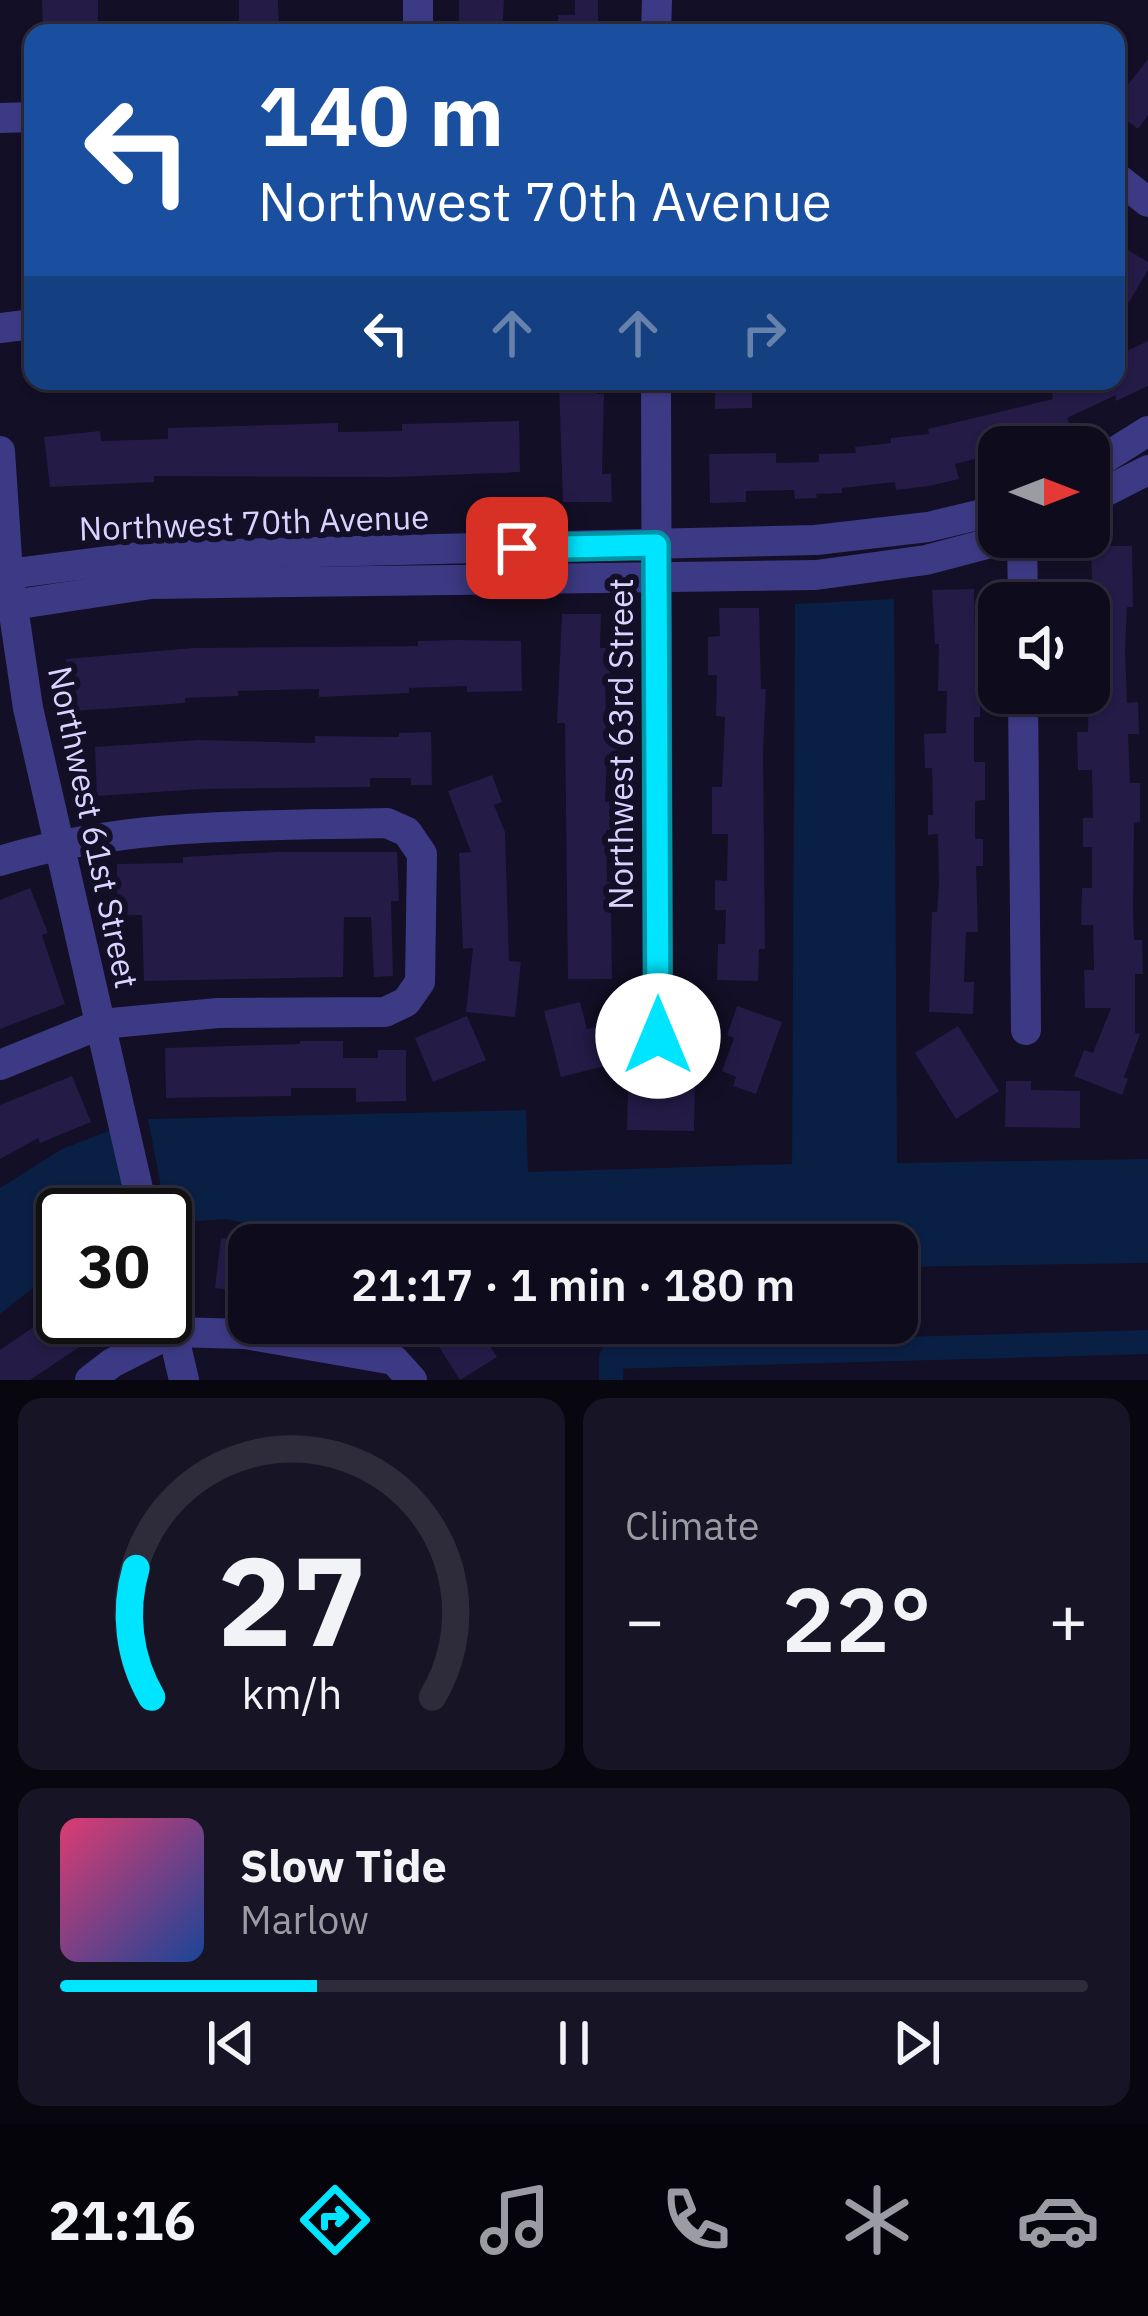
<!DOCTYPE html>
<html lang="en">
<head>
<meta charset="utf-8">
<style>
  body { margin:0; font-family:"IBM Plex Sans",sans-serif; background:#171425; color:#f1f3f6; height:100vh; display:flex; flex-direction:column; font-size:45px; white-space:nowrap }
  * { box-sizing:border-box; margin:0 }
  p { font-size:39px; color:#9b9ba3 }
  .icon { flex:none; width:66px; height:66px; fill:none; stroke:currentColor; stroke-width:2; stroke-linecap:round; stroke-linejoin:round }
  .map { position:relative; height:1380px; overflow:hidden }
  .sheet { display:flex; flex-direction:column; gap:18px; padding:18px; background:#08060f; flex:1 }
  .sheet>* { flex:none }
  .hud { position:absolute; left:24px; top:24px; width:1101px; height:366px; border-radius:24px; box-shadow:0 3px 9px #0004,0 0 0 3px #2e2b3b; background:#1a4fa0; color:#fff; overflow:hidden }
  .needle { width:78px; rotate:90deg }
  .fabs { position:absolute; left:978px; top:426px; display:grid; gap:24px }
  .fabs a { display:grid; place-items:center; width:132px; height:132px; border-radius:24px; background:#0e0b1c; box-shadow:0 3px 9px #0004,0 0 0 3px #2e2b3b; font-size:60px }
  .speed { position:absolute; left:36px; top:1188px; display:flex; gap:24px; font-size:60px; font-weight:700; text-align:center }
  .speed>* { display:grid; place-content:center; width:156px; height:156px; border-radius:50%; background:#0e0b1c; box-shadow:0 3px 9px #0004,0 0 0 3px #2e2b3b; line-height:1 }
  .speed .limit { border:6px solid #111; border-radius:18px; background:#fff; color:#111 }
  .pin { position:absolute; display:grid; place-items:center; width:102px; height:102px; color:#fff; margin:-51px; border-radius:24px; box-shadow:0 6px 18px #0006 }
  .me { position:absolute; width:132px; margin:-66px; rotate:0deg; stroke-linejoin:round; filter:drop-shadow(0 0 9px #0008) }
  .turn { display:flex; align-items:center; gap:42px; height:252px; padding:0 36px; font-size:54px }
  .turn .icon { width:156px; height:156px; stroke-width:2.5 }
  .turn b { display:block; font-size:84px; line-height:102px }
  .lanes { display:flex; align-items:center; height:114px; padding:0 36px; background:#0003; justify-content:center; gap:60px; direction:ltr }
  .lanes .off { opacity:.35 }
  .big { font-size:90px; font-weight:600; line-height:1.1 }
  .sheet .widget { flex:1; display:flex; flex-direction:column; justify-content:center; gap:18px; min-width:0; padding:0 42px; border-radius:24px; background:#171425 }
  .sheet .dial { align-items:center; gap:0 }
  .dial svg { height:312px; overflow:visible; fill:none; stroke:#2e2b3b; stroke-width:7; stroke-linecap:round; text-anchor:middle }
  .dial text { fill:#f1f3f6; stroke:none }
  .song { display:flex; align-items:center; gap:36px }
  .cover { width:144px; height:144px; border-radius:18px; background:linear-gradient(135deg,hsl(340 70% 55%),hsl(220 70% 35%)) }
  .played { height:12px; border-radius:6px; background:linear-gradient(90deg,#00e5ff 25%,#2e2b3b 25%) }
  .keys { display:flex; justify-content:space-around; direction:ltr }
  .heat { display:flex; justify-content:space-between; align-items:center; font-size:66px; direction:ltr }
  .sheet .tiles { flex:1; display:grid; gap:18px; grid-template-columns:1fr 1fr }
  .widget:last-child { grid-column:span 2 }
  .trip { position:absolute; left:228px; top:1224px; width:690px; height:120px; border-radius:24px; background:#0e0b1c; box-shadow:0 3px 9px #0004,0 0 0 3px #2e2b3b; font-weight:600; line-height:120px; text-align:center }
  .tabs { display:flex; height:192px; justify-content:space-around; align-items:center; background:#06040b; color:#9b9ba3 }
  .tabs .icon { width:84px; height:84px }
  .tabs .selected { color:#00e5ff }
  .tabs b { font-size:54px; color:#f1f3f6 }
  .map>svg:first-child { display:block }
  .water { fill:#0a1f44 }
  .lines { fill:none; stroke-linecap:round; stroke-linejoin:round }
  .canal { stroke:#0a1f44; stroke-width:24 }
  .building { fill:#241b47 }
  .minor { stroke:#3d3a85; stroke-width:30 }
  .route-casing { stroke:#0095a6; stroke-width:30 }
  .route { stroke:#00e5ff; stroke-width:21 }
  .labels { text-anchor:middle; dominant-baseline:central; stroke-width:12; stroke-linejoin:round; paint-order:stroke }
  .street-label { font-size:33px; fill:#d9d4ff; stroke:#130f26 }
</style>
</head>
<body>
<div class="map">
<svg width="1148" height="1380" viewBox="0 0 1148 1380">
  <rect width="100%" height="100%" fill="#130f26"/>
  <g class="water">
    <path d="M 894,599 L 897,1163 L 1148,1159 L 1148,1263 L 897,1267 L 897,1245 L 361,1245 L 225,1219 L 168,1223 L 148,1119 L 526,1110 L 528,1172 L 792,1164 L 795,604 Z"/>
    <path d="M 111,1130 L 132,1215 L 63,1215 L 63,1264 L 0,1314 L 0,1188 L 62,1149 Z"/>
  </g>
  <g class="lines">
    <path class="canal" d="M 611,1380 L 611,1357 L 1148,1342"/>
  </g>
  <g class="building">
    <path d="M 42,0 L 98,0 L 98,33 L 43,33 Z"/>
    <path d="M 239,0 L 278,0 L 279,33 L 239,33 Z"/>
    <path d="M 459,0 L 504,0 L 502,33 L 459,33 Z"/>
    <path d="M 575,0 L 598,0 L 598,33 L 558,33 L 558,15 L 575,15 Z"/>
    <path d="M 1148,59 L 1148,115 L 1138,129 L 1116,112 L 1116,100 Z"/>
    <path d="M 1116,243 L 1148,262 L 1148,270 L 1129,302 L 1116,294 Z"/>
    <path d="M 1148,341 L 1148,386 L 1116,401 L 1116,395 L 1067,418 L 1070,425 L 1044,435 L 1048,447 L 985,447 L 987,456 L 955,464 L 959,479 L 929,486 L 896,490 L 895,482 L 842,488 L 842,493 L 816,494 L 817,498 L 795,499 L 794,490 L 746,491 L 746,502 L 710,503 L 709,454 L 776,453 L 776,463 L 819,462 L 819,454 L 856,453 L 855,447 L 891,443 L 891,438 L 929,434 L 928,429 L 1053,399 L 1051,389 L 1070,381 L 1116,381 L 1116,356 Z"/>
    <path d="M 559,381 L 597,381 L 597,394 L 604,394 L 602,474 L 611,474 L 612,502 L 563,502 Z"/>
    <path d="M 715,381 L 752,381 L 752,408 L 715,409 Z"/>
    <path d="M 519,421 L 520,472 L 394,477 L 154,476 L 154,482 L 50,487 L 44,437 L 100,431 L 101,441 L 168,439 L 168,428 L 338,423 L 338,432 L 402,431 L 402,424 Z"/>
    <path d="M 1091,546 L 1132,546 L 1133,607 L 1127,607 L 1125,651 L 1127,703 L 1138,702 L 1139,734 L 1128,734 L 1130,783 L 1140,783 L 1140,822 L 1134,823 L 1133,909 L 1134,940 L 1142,940 L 1143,974 L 1135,974 L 1135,1033 L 1140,1034 L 1124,1077 L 1128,1079 L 1122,1095 L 1074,1076 L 1084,1050 L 1093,1053 L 1111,1008 L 1085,1008 L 1084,970 L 1094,970 L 1093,925 L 1081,925 L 1082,888 L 1092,888 L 1092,847 L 1083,847 L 1083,818 L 1093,818 L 1092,770 L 1078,770 L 1077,732 L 1088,732 L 1091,607 L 1084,603 L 1084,582 L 1092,582 Z"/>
    <path d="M 974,589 L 976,668 L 981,668 L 980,717 L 974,717 L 974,762 L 985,762 L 985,800 L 975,801 L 975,839 L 983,839 L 983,866 L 976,866 L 978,932 L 966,932 L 964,982 L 974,982 L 973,1014 L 929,1012 L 932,912 L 937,912 L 939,884 L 938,834 L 928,835 L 928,815 L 933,815 L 932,768 L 925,768 L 924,734 L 946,733 L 947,691 L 938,691 L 939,644 L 935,644 L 932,590 Z"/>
    <path d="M 719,608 L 759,608 L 761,689 L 766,689 L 763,752 L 765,949 L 759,949 L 758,981 L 717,980 L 718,944 L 725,944 L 726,910 L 715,910 L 715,880 L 727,881 L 728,834 L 712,834 L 712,787 L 722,787 L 725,717 L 716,716 L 717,675 L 708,675 L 708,637 L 720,636 Z"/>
    <path d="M 562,614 L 601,614 L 600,648 L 610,648 L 610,677 L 605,676 L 606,720 L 617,720 L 617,757 L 607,758 L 605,802 L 614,802 L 613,830 L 606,830 L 607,882 L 616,882 L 617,911 L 611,911 L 612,979 L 568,979 L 565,723 L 557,723 Z"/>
    <path d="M 455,640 L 521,641 L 522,691 L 467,692 L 467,686 L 409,688 L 409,693 L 319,697 L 319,689 L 238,691 L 238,696 L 185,698 L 185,703 L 74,711 L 66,659 L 193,648 L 418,646 L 418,641 Z"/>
    <path d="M 431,732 L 432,785 L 411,785 L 411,778 L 370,778 L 370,787 L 201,789 L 97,796 L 95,747 L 199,740 L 315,743 L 315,736 L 399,737 L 399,733 Z"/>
    <path d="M 492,775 L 502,802 L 494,805 L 505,832 L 509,961 L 521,962 L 515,1017 L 466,1012 L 473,948 L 463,949 L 459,853 L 471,852 L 448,791 Z"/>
    <path d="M 277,852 L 397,852 L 399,901 L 391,901 L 393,976 L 374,977 L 371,917 L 344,917 L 343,977 L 144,981 L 142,915 L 117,915 L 117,864 L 183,863 L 183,857 Z"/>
    <path d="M 30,888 L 48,933 L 42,935 L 65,1004 L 0,1029 L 0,900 Z"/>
    <path d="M 580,1002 L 587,1029 L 599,1026 L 609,1065 L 561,1077 L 544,1011 Z"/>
    <path d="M 737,1006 L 782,1022 L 756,1094 L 733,1086 L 736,1077 L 722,1071 L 734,1038 L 727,1035 Z"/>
    <path d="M 467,1016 L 486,1060 L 433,1082 L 415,1038 Z"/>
    <path d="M 958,1026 L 999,1091 L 956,1119 L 915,1053 Z"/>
    <path d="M 300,1041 L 343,1041 L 343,1058 L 378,1058 L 378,1050 L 406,1050 L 406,1101 L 356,1102 L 356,1088 L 291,1088 L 291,1096 L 166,1098 L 165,1048 L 300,1044 Z"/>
    <path d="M 72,1076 L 91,1122 L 40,1143 L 38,1138 L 0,1159 L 0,1105 Z"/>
    <path d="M 657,1079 L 695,1080 L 694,1131 L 627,1130 L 628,1089 L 657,1090 Z"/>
    <path d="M 1006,1081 L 1031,1081 L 1031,1090 L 1080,1091 L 1080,1128 L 1005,1127 Z"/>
    <path d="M 221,1238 L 249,1242 L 249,1292 L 215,1288 Z"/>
    <path d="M 63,1307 L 63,1317 L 124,1317 L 30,1380 L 0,1380 L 0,1350 Z"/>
    <path d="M 414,1323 L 475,1323 L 497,1357 L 460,1380 L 436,1342 Z"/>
  </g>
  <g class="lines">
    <g class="minor">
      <path d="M 418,0 L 418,33"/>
      <path d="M 656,33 L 657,0"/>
      <path d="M 0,118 L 33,117"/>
      <path d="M 1116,177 L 1148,202"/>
      <path d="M 0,328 L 33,324"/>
      <path d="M 656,381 L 658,1035"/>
      <path d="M 0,451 L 8,573 L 28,708 L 144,1215"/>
      <path d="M 1089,468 L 1148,431"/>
      <path d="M 1089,500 L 1148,470"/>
      <path d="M 1022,537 L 1023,603"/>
      <path d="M 0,575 L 147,556 L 816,540 L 928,527 L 999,510"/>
      <path d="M 0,607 L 151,584 L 816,575 L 926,560 L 1013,537"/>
      <path d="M 1023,693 L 1026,1030"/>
      <path d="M 0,861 C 126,822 256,826 387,823 L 407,832 L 422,854 L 420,982 L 406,1002 L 385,1012 L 218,1013 L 101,1024 L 0,1065"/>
      <path d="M 165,1299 L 184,1380"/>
      <path d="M 90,1380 L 112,1363 L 173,1332 L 245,1334 L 394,1360 L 412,1380"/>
    </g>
  </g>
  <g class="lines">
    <g class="route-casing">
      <path id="route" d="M 517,548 L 656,545 L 658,1036"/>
    </g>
    <use href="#route" class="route"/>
  </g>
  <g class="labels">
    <g class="street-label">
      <text transform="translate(254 522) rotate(-2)">Northwest 70th Avenue</text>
      <text transform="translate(620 744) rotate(-90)">Northwest 63rd Street</text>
      <text transform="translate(94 827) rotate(78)">Northwest 61st Street</text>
    </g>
  </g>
</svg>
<div class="fabs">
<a><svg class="needle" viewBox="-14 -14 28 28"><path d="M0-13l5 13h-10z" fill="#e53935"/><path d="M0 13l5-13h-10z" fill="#9b9ba3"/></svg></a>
<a><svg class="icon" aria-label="sound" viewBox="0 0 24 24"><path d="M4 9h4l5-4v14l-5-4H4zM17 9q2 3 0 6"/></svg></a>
</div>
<div class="speed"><div class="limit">30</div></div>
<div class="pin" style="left:517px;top:548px;background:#d93025"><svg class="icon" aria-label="arrive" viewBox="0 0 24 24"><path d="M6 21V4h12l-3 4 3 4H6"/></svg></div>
<svg class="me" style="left:658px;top:1036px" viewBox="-20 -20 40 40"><circle r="19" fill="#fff"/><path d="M0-13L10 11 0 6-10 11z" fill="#00e5ff"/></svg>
<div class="trip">21:17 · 1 min · 180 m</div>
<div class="hud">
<div class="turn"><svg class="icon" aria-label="left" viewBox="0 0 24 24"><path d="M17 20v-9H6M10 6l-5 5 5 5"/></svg><div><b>140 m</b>Northwest 70th Avenue</div></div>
<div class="lanes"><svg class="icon" aria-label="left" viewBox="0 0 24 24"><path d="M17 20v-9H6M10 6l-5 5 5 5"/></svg><svg class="icon off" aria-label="ahead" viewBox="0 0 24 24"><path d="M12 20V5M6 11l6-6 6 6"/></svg><svg class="icon off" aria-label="ahead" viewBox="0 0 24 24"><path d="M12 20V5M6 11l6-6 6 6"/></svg><svg class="icon off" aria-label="right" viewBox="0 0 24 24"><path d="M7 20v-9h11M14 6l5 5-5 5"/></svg></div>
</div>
</div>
<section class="sheet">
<div class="tiles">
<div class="widget dial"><svg viewBox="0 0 100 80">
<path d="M14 69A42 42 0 1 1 86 69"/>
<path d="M14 69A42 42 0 0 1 10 36" stroke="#00e5ff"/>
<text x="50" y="56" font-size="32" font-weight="700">27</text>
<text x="50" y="72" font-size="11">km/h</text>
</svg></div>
<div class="widget"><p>Climate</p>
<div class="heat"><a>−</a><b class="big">22°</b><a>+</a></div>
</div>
<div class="widget">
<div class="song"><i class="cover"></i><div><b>Slow Tide</b><p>Marlow</p></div></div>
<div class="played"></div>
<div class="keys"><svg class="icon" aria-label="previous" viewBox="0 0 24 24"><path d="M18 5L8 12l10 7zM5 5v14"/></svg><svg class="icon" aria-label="pause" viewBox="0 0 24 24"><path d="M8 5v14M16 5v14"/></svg><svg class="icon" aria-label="next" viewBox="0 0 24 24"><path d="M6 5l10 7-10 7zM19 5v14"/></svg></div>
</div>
</div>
</section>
<nav class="tabs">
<b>21:16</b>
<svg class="icon selected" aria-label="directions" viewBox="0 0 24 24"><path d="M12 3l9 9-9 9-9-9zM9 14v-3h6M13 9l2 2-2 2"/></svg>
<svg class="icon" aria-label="music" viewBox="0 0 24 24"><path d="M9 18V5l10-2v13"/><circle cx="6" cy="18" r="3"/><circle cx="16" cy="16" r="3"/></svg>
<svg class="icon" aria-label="phone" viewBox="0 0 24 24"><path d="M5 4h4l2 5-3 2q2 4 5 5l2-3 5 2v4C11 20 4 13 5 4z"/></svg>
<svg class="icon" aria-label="climate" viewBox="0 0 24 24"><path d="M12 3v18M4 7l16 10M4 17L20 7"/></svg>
<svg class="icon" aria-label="car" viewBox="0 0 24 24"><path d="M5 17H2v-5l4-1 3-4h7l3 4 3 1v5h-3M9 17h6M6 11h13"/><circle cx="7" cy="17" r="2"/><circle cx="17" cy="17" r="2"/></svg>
</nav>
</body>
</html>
